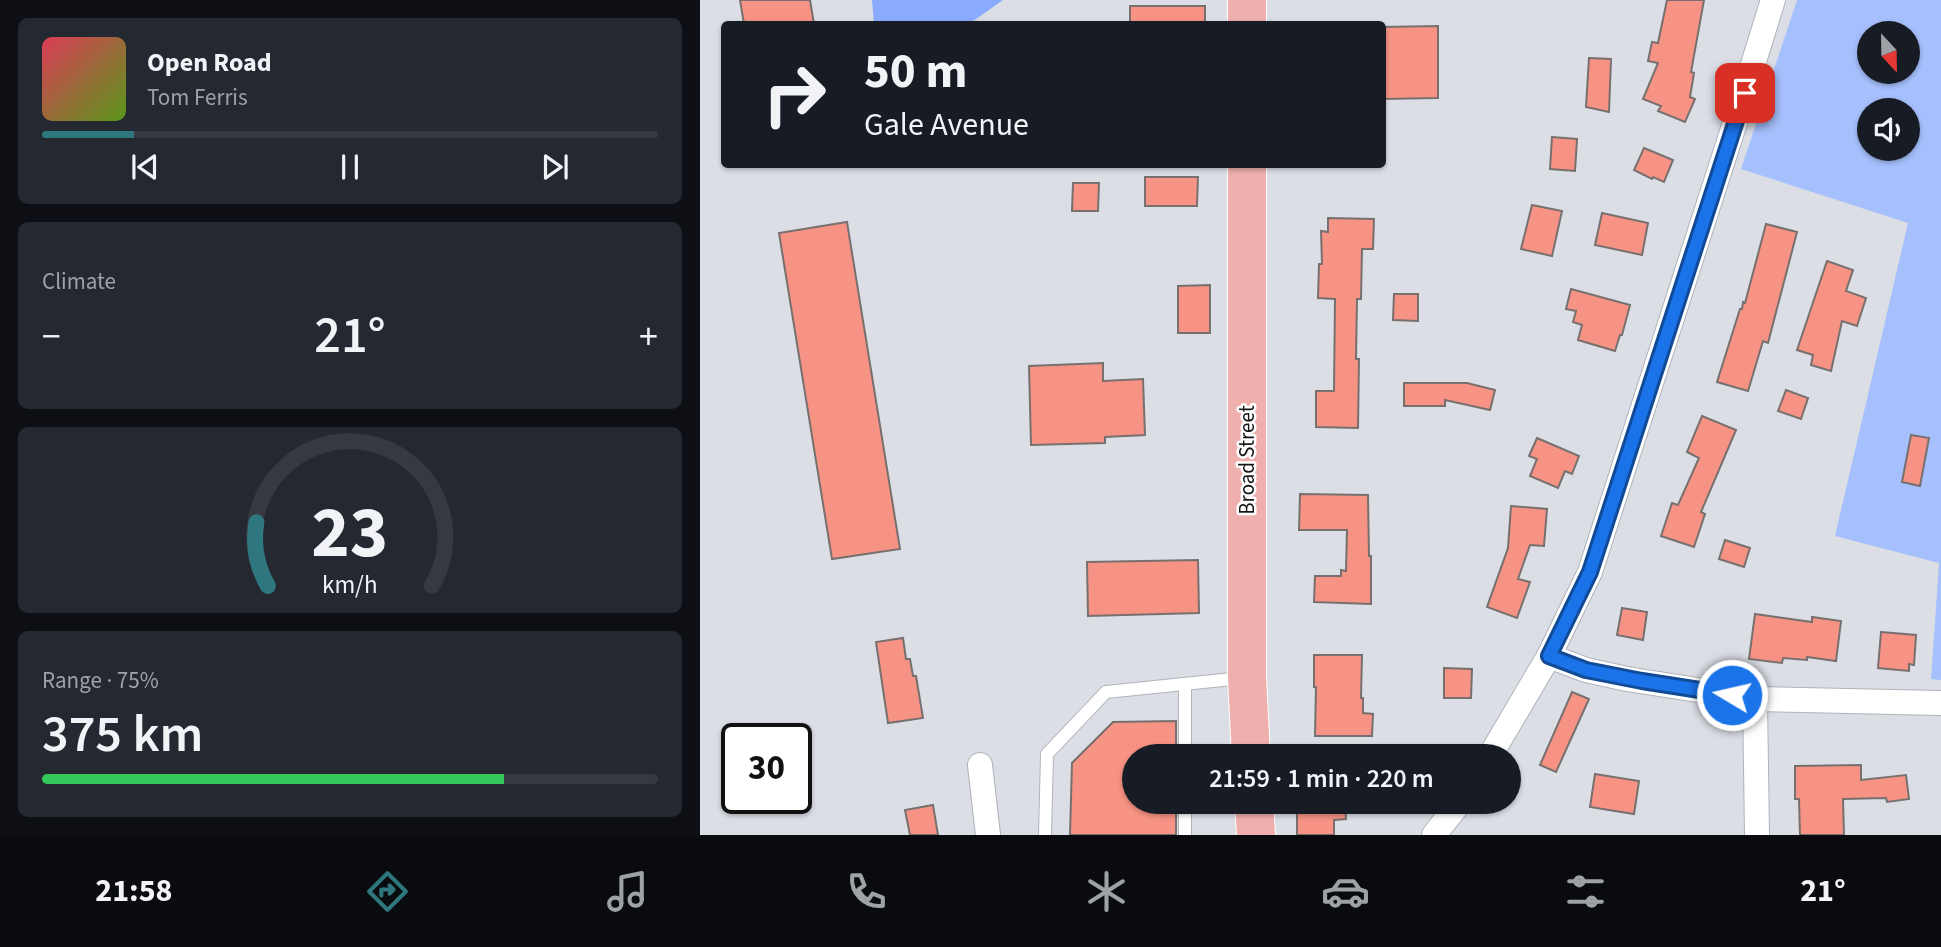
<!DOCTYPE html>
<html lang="en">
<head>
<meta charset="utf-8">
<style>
  body { margin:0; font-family:"Source Sans 3",sans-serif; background:#242831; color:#f1f3f6; height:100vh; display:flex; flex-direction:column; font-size:26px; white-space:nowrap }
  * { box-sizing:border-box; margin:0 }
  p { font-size:23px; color:#9ea1a6 }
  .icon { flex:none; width:38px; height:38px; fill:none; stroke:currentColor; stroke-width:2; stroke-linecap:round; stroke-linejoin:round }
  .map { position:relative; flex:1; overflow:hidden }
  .sheet { display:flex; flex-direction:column; gap:18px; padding:18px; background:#0d0f14; width:700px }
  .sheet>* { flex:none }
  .guide { position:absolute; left:21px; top:21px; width:665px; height:147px; border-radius:7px; box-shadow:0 2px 5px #0004; background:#171b24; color:#f1f3f6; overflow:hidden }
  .needle { width:46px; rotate:158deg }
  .fabs { position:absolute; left:1157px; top:21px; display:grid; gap:14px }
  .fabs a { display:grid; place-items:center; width:63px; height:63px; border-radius:50%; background:#171b24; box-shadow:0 2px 5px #0004; font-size:35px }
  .speed { position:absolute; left:21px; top:723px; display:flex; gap:14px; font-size:35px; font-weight:700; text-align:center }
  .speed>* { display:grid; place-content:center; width:91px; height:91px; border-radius:50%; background:#171b24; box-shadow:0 2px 5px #0004; line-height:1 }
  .speed .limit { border:4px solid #111; border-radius:10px; background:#fff; color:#111 }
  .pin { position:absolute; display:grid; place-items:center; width:60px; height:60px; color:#fff; margin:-30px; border-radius:14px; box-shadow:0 4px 10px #0006 }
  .me { position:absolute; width:77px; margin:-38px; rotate:279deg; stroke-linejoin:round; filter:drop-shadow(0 0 5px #0008) }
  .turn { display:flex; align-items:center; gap:24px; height:147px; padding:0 28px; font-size:32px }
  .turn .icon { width:91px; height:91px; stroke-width:2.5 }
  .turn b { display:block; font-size:49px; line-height:60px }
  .big { font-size:52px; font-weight:600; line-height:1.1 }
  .sheet .tile { flex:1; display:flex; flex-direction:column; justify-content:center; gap:10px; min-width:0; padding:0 24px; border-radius:10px; background:#242831 }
  .sheet .dial { align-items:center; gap:0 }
  .dial svg { height:182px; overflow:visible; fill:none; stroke:#363941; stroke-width:7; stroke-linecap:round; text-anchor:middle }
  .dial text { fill:#f1f3f6; stroke:none }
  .song { display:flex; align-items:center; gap:21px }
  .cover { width:84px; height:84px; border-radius:10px; background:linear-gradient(135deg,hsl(350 70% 55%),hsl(90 70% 35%)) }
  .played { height:7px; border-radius:4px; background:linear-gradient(90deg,#2e777e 15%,#363941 15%) }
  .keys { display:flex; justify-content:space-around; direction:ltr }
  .heat { display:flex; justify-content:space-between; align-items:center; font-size:38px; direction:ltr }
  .charge { height:10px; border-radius:5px; background:linear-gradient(90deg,#34c759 75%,#363941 0) }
  .trip { position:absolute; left:422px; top:744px; width:399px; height:70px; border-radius:35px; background:#171b24; box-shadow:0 2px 5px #0004; font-weight:600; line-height:70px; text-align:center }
  .tabs { display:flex; height:112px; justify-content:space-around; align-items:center; background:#090b0e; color:#9ea1a6 }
  .tabs .icon { width:49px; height:49px }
  .tabs .current { color:#2e777e }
  .tabs b { font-size:32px; color:#f1f3f6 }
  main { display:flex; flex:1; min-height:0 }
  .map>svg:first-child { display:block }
  .green { fill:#a6c0fd; fill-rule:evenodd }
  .forest { fill:#8bacfe }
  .building { fill:#f79384; stroke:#78706f; stroke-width:2 }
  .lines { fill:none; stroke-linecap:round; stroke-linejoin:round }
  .service-casing { stroke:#b0b3ba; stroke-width:14 }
  .minor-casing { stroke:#b0b3ba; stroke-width:26 }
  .primary-casing { stroke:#fff; stroke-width:40 }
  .service { stroke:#fff; stroke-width:12 }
  .minor { stroke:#fff; stroke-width:24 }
  .primary { stroke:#efafad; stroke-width:38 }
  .route-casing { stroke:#114b97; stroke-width:18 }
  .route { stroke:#1a73e8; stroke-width:12 }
  .labels { text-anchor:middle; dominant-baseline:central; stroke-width:5; stroke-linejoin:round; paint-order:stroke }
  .street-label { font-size:21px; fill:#151618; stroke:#fff }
</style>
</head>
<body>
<main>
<section class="sheet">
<div class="tile">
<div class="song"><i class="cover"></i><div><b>Open Road</b><p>Tom Ferris</p></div></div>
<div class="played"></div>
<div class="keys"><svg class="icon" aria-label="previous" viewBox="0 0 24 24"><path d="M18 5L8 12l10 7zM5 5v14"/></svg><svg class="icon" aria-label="pause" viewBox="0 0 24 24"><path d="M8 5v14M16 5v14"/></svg><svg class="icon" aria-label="next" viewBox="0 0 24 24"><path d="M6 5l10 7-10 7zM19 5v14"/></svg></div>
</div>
<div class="tile"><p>Climate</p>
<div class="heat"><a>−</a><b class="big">21°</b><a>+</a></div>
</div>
<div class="tile dial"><svg viewBox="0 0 100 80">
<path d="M14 69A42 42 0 1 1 86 69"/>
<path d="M14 69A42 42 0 0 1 9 41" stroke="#2e777e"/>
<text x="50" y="56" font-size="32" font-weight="700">23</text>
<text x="50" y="72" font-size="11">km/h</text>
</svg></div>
<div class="tile"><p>Range · 75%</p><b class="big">375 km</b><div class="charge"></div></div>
</section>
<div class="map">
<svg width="1241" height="835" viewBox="0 0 1241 835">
  <rect width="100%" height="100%" fill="#dbdee5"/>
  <path class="green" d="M 1097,0 L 1241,0 L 1241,680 L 1231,679 L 1239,563 L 1135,536 L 1208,223 L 1041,169 ZM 1169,33 L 1208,33 L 1208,72 L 1169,72 ZM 1169,110 L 1208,110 L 1208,149 L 1169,149 Z"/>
  <path class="forest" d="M 172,0 L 303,0 L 269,24 L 174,24 Z"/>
  <g class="building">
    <path d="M 40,0 L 110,0 L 114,24 L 44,24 Z"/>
    <path d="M 967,0 L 1004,0 L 991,72 L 994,73 L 990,97 L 995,99 L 985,122 L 958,111 L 961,106 L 943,99 L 958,63 L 948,61 L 952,42 L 958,43 Z"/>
    <rect x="430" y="6" width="75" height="18"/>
    <path d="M 738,26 L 738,98 L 682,99 L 682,27 Z"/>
    <path d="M 889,58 L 911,59 L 909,112 L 886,107 Z"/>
    <path d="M 852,137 L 877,139 L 875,171 L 850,169 Z"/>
    <path d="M 944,148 L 973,160 L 964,182 L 953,177 L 952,179 L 934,170 Z"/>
    <path d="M 445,177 L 498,177 L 497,206 L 445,206 Z"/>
    <path d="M 373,183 L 399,183 L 398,211 L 372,211 Z"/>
    <path d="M 832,205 L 862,211 L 852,256 L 821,249 Z"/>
    <path d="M 902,213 L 948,223 L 942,255 L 895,245 Z"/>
    <path d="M 628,218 L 674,219 L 673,249 L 662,249 L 661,299 L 657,299 L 656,359 L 659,359 L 658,428 L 616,427 L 616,391 L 634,391 L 635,299 L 618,298 L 619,264 L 622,264 L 621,231 L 628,232 Z"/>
    <path d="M 147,222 L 200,549 L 132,559 L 79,233 Z"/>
    <path d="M 1066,224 L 1097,232 L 1068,343 L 1063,341 L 1048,391 L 1017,382 L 1040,309 L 1042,309 L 1043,302 L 1045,303 Z"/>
    <path d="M 1127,261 L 1153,270 L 1146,291 L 1166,298 L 1157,326 L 1142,321 L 1131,371 L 1111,365 L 1113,355 L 1097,350 Z"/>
    <path d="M 510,285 L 510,333 L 478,333 L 478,286 Z"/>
    <path d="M 871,289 L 930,305 L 922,335 L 920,335 L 915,351 L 878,340 L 882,325 L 873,322 L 876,311 L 866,309 Z"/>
    <path d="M 694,294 L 718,294 L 718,321 L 693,320 Z"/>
    <path d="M 403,363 L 403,381 L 443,379 L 445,435 L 405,437 L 405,443 L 331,445 L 329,366 Z"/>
    <path d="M 704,383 L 767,383 L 795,390 L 790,410 L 745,400 L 745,406 L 704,406 Z"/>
    <path d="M 1086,390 L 1108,398 L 1101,419 L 1078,411 Z"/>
    <path d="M 1002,416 L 1036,430 L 1001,512 L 1005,514 L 994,547 L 961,536 L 972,503 L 978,505 L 999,458 L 987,452 Z"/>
    <path d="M 1211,435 L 1229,438 L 1220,486 L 1202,482 Z"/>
    <path d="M 837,438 L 879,456 L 872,474 L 865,471 L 858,488 L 830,476 L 837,459 L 829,456 Z"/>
    <path d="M 600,494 L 668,495 L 669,556 L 671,556 L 671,604 L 614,602 L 615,576 L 641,576 L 641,570 L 646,571 L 647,530 L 599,530 Z"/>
    <path d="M 811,506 L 847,509 L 844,546 L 830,545 L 818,579 L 830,582 L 817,618 L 787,607 L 808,548 Z"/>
    <path d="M 1025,540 L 1050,548 L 1044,567 L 1019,559 Z"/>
    <path d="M 498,560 L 499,613 L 388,616 L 387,562 Z"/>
    <path d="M 922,608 L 947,612 L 943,640 L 917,635 Z"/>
    <path d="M 1055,614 L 1112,622 L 1112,617 L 1141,621 L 1136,661 L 1107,657 L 1107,660 L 1083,658 L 1082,663 L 1049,659 Z"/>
    <path d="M 1181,632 L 1216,635 L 1214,665 L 1209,664 L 1209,671 L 1178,668 Z"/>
    <path d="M 203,638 L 206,659 L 210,659 L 213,676 L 216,676 L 223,718 L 188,723 L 176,642 Z"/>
    <path d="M 614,655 L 662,655 L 661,698 L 663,698 L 663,713 L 673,714 L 672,736 L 615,736 L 616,687 L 614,687 Z"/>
    <path d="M 744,668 L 772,669 L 771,698 L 744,698 Z"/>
    <path d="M 872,692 L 889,699 L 856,772 L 840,765 Z"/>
    <path d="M 476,721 L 476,756 L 434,756 L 434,802 L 476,802 L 476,835 L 370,835 L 372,763 L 413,722 Z"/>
    <path d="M 1161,765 L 1161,780 L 1206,775 L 1209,799 L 1187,802 L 1186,798 L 1143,799 L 1144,835 L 1100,835 L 1099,799 L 1095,799 L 1095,766 Z"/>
    <path d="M 895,774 L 939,781 L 934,814 L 890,807 Z"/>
    <path d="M 597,802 L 645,802 L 646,819 L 634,820 L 634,835 L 597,835 Z"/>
    <path d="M 233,805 L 238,835 L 210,835 L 205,810 Z"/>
  </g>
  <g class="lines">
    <g class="service-casing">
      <g id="service">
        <path d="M 485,684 L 485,756"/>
        <path d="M 485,802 L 485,835"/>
        <path d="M 345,835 L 347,754 L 406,692 L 542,678"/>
      </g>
    </g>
    <g class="minor-casing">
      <g id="minor">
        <path d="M 849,656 L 886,670 L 927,679 L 1055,699 L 1241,703"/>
        <path d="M 1055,699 L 1057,835"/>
        <path d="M 790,756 L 849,656 L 890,572 L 1032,132 L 1073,0"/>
        <path d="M 280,765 L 288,835"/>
        <path d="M 734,835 L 760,802"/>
      </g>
    </g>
    <g class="primary-casing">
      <g id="primary">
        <path d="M 547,24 L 547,0"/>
        <path d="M 547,164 L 547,677 L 551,756"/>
        <path d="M 554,802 L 556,835"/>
      </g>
    </g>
    <use href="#service" class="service"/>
    <use href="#minor" class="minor"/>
    <use href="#primary" class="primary"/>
  </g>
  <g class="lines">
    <g class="route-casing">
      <path id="route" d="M 1032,695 L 942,681 L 886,670 L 849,656 L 890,572 L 1045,93"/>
    </g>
    <use href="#route" class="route"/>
  </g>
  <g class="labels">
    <g class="street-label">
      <text transform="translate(547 460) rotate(-90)">Broad Street</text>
    </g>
  </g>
</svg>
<div class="fabs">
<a><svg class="needle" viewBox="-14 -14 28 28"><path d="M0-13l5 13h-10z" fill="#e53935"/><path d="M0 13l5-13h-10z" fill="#9ea1a6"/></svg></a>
<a><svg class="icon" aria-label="sound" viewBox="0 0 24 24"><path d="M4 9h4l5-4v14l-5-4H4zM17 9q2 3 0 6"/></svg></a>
</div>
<div class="speed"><div class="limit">30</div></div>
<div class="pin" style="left:1045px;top:93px;background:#d93025"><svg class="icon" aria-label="arrive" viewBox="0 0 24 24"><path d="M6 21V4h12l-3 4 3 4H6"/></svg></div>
<svg class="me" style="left:1032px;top:695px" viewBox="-20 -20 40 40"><circle r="17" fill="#1a73e8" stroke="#fff" stroke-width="3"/><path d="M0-11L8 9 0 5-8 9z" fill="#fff"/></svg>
<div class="trip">21:59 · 1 min · 220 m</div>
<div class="guide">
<div class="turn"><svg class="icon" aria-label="right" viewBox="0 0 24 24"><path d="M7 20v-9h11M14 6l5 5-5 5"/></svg><div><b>50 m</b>Gale Avenue</div></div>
</div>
</div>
</main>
<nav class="tabs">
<b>21:58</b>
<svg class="icon current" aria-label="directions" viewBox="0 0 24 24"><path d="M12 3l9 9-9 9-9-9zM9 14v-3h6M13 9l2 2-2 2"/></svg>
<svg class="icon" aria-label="music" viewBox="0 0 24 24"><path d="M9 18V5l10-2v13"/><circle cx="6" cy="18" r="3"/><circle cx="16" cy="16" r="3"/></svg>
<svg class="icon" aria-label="phone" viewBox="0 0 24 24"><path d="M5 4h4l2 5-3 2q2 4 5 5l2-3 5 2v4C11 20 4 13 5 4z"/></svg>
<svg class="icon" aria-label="climate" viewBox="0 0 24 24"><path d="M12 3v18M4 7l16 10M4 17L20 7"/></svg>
<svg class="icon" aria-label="car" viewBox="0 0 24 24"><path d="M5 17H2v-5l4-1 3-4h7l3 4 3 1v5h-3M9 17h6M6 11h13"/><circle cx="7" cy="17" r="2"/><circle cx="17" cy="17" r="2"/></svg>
<svg class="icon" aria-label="filters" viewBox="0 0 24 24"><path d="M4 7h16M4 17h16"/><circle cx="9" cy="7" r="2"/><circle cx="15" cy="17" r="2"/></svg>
<b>21°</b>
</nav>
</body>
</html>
